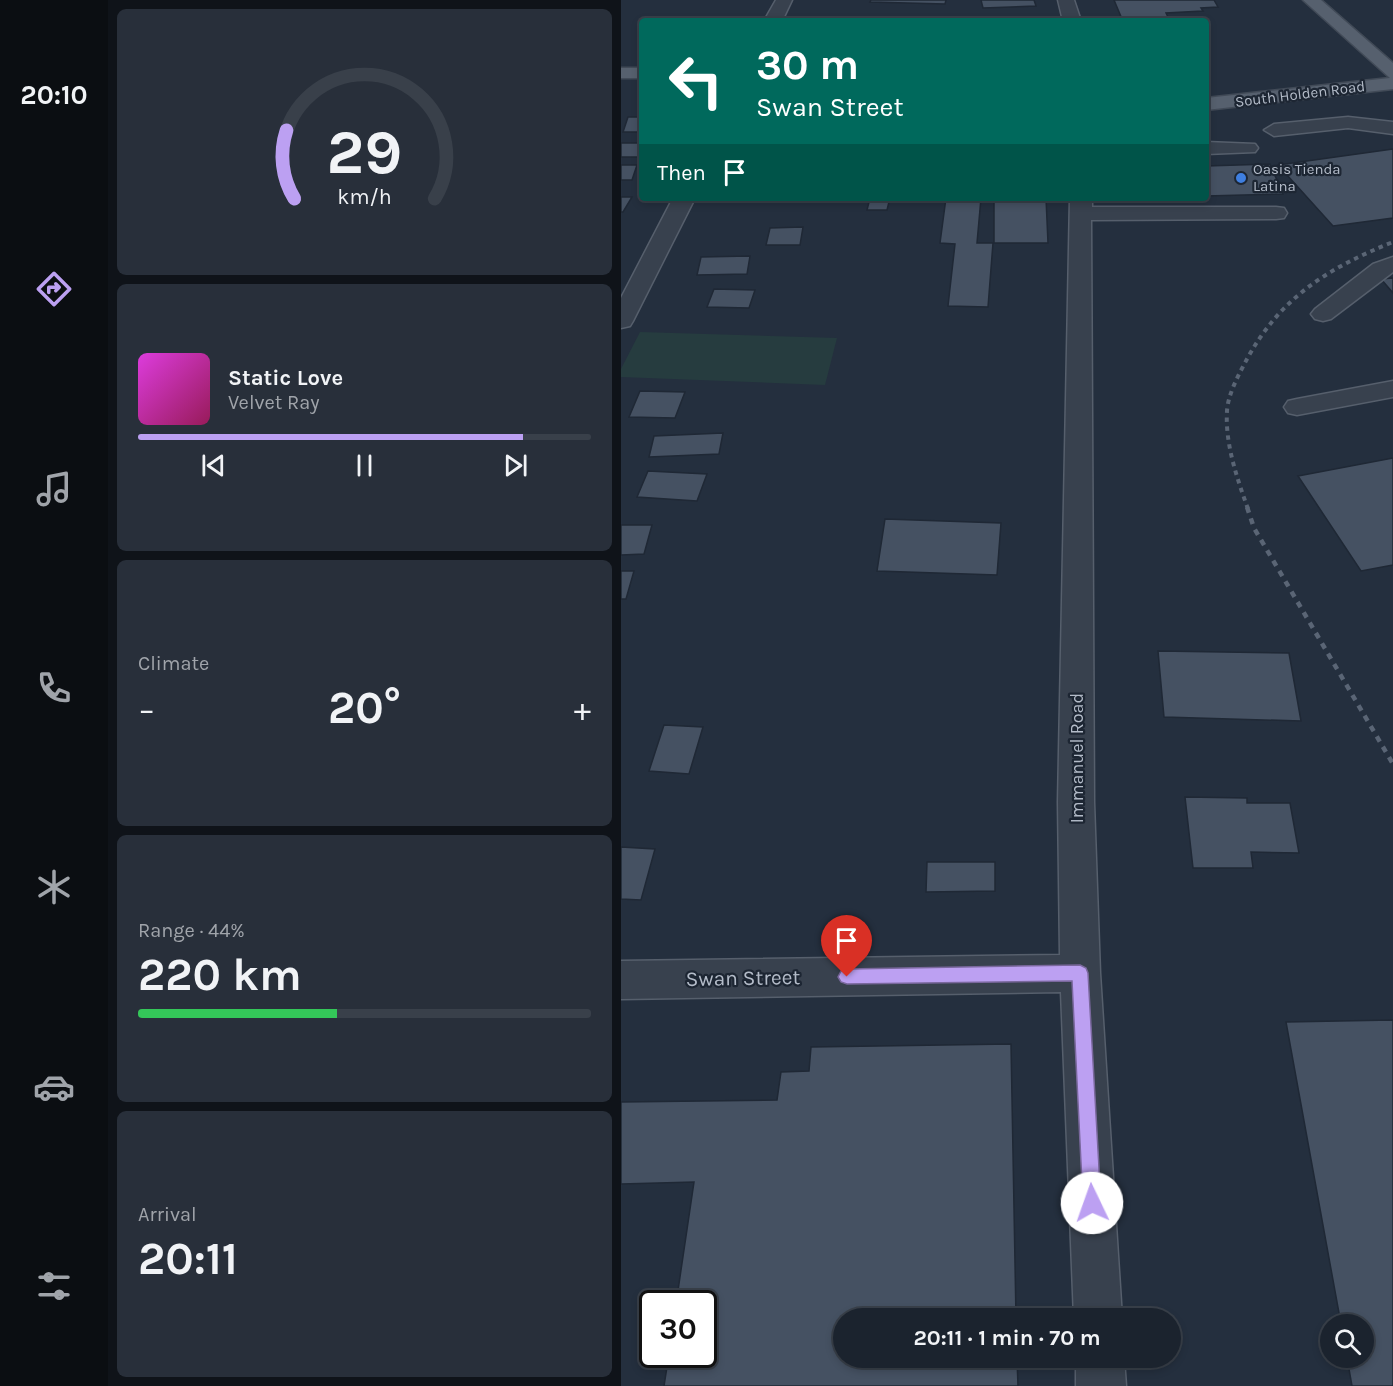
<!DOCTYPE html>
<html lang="en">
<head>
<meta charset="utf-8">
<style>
  body { margin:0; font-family:Karla,sans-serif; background:#282f3a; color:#f1f3f6; height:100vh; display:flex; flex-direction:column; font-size:22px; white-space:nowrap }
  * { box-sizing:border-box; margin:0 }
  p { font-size:20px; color:#a0a4aa }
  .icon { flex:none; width:33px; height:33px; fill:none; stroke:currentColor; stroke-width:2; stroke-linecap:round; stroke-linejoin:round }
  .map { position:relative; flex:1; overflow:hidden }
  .details { display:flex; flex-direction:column; gap:9px; padding:9px; background:#0f1319; width:513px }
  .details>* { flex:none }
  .hud { position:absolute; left:18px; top:18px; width:570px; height:183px; border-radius:6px; box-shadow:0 3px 9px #0003,0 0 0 2px #39404a; background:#00695c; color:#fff; overflow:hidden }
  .buttons { position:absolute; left:699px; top:1314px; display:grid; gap:12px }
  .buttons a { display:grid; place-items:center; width:54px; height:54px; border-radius:50%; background:#1b232e; box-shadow:0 3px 9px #0003,0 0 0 2px #39404a; font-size:30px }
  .speed { position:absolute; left:18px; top:1290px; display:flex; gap:12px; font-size:30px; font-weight:700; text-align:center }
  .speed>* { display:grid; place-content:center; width:78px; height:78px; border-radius:50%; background:#1b232e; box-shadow:0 3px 9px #0003,0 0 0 2px #39404a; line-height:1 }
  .speed .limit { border:3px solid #111; border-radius:9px; background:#fff; color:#111 }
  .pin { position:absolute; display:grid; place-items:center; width:51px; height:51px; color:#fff; margin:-62px -26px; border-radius:50% 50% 50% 0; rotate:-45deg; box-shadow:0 0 6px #0007 }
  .pin .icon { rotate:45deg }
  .me { position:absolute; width:66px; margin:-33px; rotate:357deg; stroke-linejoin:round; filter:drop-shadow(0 0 4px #0008) }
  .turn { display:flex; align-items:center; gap:21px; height:126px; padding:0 18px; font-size:27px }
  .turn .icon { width:78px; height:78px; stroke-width:2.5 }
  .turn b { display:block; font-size:42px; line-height:51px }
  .then { display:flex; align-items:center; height:57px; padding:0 18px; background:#0003; gap:12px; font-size:22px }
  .big { font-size:45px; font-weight:700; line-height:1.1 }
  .details .tile { flex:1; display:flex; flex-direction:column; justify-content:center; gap:9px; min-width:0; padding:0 21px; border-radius:9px; background:#282f3a }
  .details .dial { align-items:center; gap:0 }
  .dial svg { height:156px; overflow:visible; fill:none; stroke:#39404a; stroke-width:7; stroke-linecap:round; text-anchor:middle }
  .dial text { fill:#f1f3f6; stroke:none }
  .song { display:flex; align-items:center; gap:18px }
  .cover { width:72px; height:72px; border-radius:9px; background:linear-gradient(135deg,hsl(300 70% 55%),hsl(330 70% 35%)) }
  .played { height:6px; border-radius:3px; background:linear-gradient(90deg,#bca0f2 85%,#39404a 85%) }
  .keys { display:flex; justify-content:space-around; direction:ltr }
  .heat { display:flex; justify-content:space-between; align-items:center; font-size:33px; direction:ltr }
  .charge { height:9px; border-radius:4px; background:linear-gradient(90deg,#34c759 44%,#39404a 0) }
  .trip { position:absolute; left:212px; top:1308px; width:348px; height:60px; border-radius:30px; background:#1b232e; box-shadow:0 3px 9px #0003,0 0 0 2px #39404a; font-weight:700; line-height:60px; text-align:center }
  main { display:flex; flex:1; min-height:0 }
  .dock { display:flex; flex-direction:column; width:108px; justify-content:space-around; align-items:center; background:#0b0e12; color:#a0a4aa }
  .dock .icon { width:42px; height:42px }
  .dock .current { color:#bca0f2 }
  .dock b { font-size:27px; color:#f1f3f6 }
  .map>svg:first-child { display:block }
  .green { fill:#263c3f }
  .building { fill:#455162; stroke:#1f2835; stroke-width:1.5 }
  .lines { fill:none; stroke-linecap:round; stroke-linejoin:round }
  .minor-casing { stroke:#565f6c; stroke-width:3 }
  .major-casing { stroke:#414a57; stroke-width:3 }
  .minor { fill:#38414e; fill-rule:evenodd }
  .major { fill:#56606e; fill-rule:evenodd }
  .rail-far1 { stroke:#5a6575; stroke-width:4; stroke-dasharray:4.5 4.5; stroke-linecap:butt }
  .rail { stroke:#5a6575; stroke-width:4.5; stroke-dasharray:6 6; stroke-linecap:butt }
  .route { fill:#bca0f2; stroke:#7a689d; stroke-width:1.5 }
  .shop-dot { fill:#3f7fe0; stroke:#1d2633; stroke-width:2 }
  .labels { text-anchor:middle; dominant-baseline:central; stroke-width:4.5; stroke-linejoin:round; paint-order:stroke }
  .far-street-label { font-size:15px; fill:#b4bcc9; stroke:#1d2633 }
  .far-poi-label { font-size:15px; fill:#b4bcc9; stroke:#1d2633; text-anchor:start }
  .street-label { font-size:18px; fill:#b4bcc9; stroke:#1d2633 }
  .near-street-label { font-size:21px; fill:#b4bcc9; stroke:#1d2633 }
</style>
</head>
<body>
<main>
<nav class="dock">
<b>20:10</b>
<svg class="icon current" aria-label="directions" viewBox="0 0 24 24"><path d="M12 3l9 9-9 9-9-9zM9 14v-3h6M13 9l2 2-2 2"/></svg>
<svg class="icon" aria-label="music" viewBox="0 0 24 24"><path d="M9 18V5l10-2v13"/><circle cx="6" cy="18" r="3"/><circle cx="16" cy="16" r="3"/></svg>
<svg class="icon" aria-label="phone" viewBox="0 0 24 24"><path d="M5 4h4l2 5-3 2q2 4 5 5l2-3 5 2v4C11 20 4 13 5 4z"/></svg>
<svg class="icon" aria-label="climate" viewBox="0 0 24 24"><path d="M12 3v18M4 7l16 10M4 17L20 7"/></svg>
<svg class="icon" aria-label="car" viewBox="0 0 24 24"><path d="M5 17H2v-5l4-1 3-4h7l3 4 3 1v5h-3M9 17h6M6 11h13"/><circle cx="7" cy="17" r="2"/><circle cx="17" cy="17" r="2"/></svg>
<svg class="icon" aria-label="filters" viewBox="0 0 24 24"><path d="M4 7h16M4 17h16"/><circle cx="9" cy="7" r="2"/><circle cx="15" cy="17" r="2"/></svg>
</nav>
<section class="details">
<div class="tile dial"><svg viewBox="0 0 100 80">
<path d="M14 69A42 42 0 1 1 86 69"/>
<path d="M14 69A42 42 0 0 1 10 34" stroke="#bca0f2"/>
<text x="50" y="56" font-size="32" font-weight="700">29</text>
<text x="50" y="72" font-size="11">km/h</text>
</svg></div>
<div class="tile">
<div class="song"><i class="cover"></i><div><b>Static Love</b><p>Velvet Ray</p></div></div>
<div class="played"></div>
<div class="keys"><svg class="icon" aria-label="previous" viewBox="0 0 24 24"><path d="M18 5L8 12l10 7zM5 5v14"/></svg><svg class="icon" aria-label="pause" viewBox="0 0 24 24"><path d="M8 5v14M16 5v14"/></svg><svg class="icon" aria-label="next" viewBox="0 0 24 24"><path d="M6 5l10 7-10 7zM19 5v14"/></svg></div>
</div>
<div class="tile"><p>Climate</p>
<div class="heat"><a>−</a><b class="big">20°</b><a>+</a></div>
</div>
<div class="tile"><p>Range · 44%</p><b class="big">220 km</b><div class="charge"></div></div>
<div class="tile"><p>Arrival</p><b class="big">20:11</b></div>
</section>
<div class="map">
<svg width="772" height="1386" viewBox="0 0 772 1386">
  <rect width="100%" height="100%" fill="#242f3e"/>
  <path class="green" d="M 19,332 L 216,338 L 204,385 L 0,377 L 0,369 Z"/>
  <g class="building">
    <path d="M 250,0 L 325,0 L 324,4 L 249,2 Z"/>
    <path d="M 360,0 L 413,0 L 415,6 L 362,8 Z"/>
    <path d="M 493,0 L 593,0 L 597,7 L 580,8 L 582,11 L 545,13 L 547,17 L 501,19 Z"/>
    <path d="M 7,117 L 21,117 L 21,132 L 2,132 Z"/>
    <rect x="0" y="143" width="21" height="14"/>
    <path d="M 772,149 L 772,218 L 712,226 L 657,165 Z"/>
    <path d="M 649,164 L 662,194 L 585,196 L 585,166 Z"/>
    <path d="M 0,165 L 16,165 L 11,180 L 0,180 Z"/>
    <path d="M 0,197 L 11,197 L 2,212 L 0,212 Z"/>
    <path d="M 249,198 L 269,198 L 266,210 L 246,210 Z"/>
    <path d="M 325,198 L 360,198 L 356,243 L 372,243 L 367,307 L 327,306 L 334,244 L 319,243 Z"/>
    <path d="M 373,198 L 425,198 L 427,243 L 373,243 Z"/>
    <path d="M 182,227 L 179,245 L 145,245 L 149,228 Z"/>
    <path d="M 129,256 L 126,274 L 76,275 L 80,257 Z"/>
    <path d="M 772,278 L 772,293 L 760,279 Z"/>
    <path d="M 93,289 L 134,290 L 128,308 L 86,307 Z"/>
    <path d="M 19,391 L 64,392 L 54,418 L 8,417 Z"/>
    <path d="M 102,433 L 98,454 L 28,457 L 33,436 Z"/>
    <path d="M 772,458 L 772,565 L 740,571 L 677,476 Z"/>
    <path d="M 27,471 L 86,474 L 76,501 L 16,497 Z"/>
    <path d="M 264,519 L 380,523 L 376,575 L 256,571 Z"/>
    <path d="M 0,525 L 31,525 L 23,554 L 0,555 Z"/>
    <path d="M 0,571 L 13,571 L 5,599 L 0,599 Z"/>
    <path d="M 537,651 L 668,653 L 680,721 L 543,717 Z"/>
    <path d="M 43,725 L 82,727 L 68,774 L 28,771 Z"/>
    <path d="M 564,797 L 626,798 L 626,803 L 669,803 L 678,853 L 630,852 L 632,868 L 572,868 Z"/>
    <path d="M 0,847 L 34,849 L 20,900 L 0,899 Z"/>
    <path d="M 306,862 L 374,862 L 374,891 L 305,892 Z"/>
    <path d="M 772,1020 L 772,1386 L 731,1386 L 726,1358 L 742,1358 L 742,1324 L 720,1324 L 665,1022 Z"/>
    <path d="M 390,1044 L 395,1318 L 222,1318 L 222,1358 L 396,1358 L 397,1386 L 43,1386 L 48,1354 L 82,1354 L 82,1304 L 55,1304 L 73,1182 L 0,1184 L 0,1102 L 156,1100 L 160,1072 L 188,1071 L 190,1047 Z"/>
  </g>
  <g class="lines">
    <g class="minor-casing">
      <g id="minor">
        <path d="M 155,0 L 171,0 L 161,21 L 143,21 Z"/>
        <path d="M 437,0 L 453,0 L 460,21 L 442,21 Z"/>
        <path d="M 727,117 L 772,122 L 772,134 L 727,128 L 653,136 L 643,130 L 653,124 Z"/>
        <path d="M 585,142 L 634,144 L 637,148 L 634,152 L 585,154 Z"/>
        <path d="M 52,198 L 74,198 L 12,321 L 9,326 L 0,328 L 0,298 Z"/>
        <path d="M 449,198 L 471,198 L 471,207 L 655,207 L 663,208 L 666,213 L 663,218 L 655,219 L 470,220 L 473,802 L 479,973 L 501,1318 L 453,1318 L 440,992 L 0,999 L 0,961 L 439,955 L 437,802 Z"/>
        <path d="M 772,257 L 772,272 L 710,319 L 702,321 L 694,319 L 690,314 L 694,309 L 752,264 Z"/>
        <path d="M 772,381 L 772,397 L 676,415 L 667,413 L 663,407 L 667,401 L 676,399 Z"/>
        <path d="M 455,1358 L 503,1358 L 505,1386 L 455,1386 Z"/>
      </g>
    </g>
    <g class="major-casing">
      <g id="major">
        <path d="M 682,0 L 700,0 L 772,63 L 772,89 L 585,110 L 585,98 L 769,78 Z"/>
        <rect x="0" y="68" width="21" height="10"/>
      </g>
    </g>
    <use href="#minor" class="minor"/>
    <use href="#major" class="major"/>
    <path class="rail-far1" d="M 627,509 C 616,478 604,444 606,411 C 607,394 618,374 626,359 C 660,297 707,268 772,242"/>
    <path class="rail" d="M 626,507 L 633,528 L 772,764"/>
  </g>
  <path class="route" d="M 459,965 L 465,968 L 467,973 L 480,1203 L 477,1210 L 471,1213 L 464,1210 L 462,1203 L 451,981 L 226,984 L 220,982 L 217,977 L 220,971 L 226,969 Z"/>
  <circle class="shop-dot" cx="620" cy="178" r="6"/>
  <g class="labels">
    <g class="far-street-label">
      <text transform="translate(679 94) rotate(-7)">South Holden Road</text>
    </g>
    <g class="far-poi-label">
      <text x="632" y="169">Oasis Tienda<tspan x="632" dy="17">Latina</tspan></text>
    </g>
    <g class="street-label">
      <text transform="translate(456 758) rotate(-90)">Immanuel Road</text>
    </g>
    <g class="near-street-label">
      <text transform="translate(122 978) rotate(-1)">Swan Street</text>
    </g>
  </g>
</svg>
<div class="buttons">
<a><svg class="icon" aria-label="search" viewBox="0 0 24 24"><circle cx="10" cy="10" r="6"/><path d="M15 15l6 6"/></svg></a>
</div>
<div class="speed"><div class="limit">30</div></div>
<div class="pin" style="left:226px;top:977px;background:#d93025"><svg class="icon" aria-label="arrive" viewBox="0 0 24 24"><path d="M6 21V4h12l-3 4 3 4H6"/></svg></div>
<svg class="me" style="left:471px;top:1203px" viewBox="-20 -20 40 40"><circle r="19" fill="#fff"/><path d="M0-13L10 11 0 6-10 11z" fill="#bca0f2"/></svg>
<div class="trip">20:11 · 1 min · 70 m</div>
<div class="hud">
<div class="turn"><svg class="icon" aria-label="left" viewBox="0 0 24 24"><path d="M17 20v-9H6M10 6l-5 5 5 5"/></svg><div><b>30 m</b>Swan Street</div></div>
<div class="then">Then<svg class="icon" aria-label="arrive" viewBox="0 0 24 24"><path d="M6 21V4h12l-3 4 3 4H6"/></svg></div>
</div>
</div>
</main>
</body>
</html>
